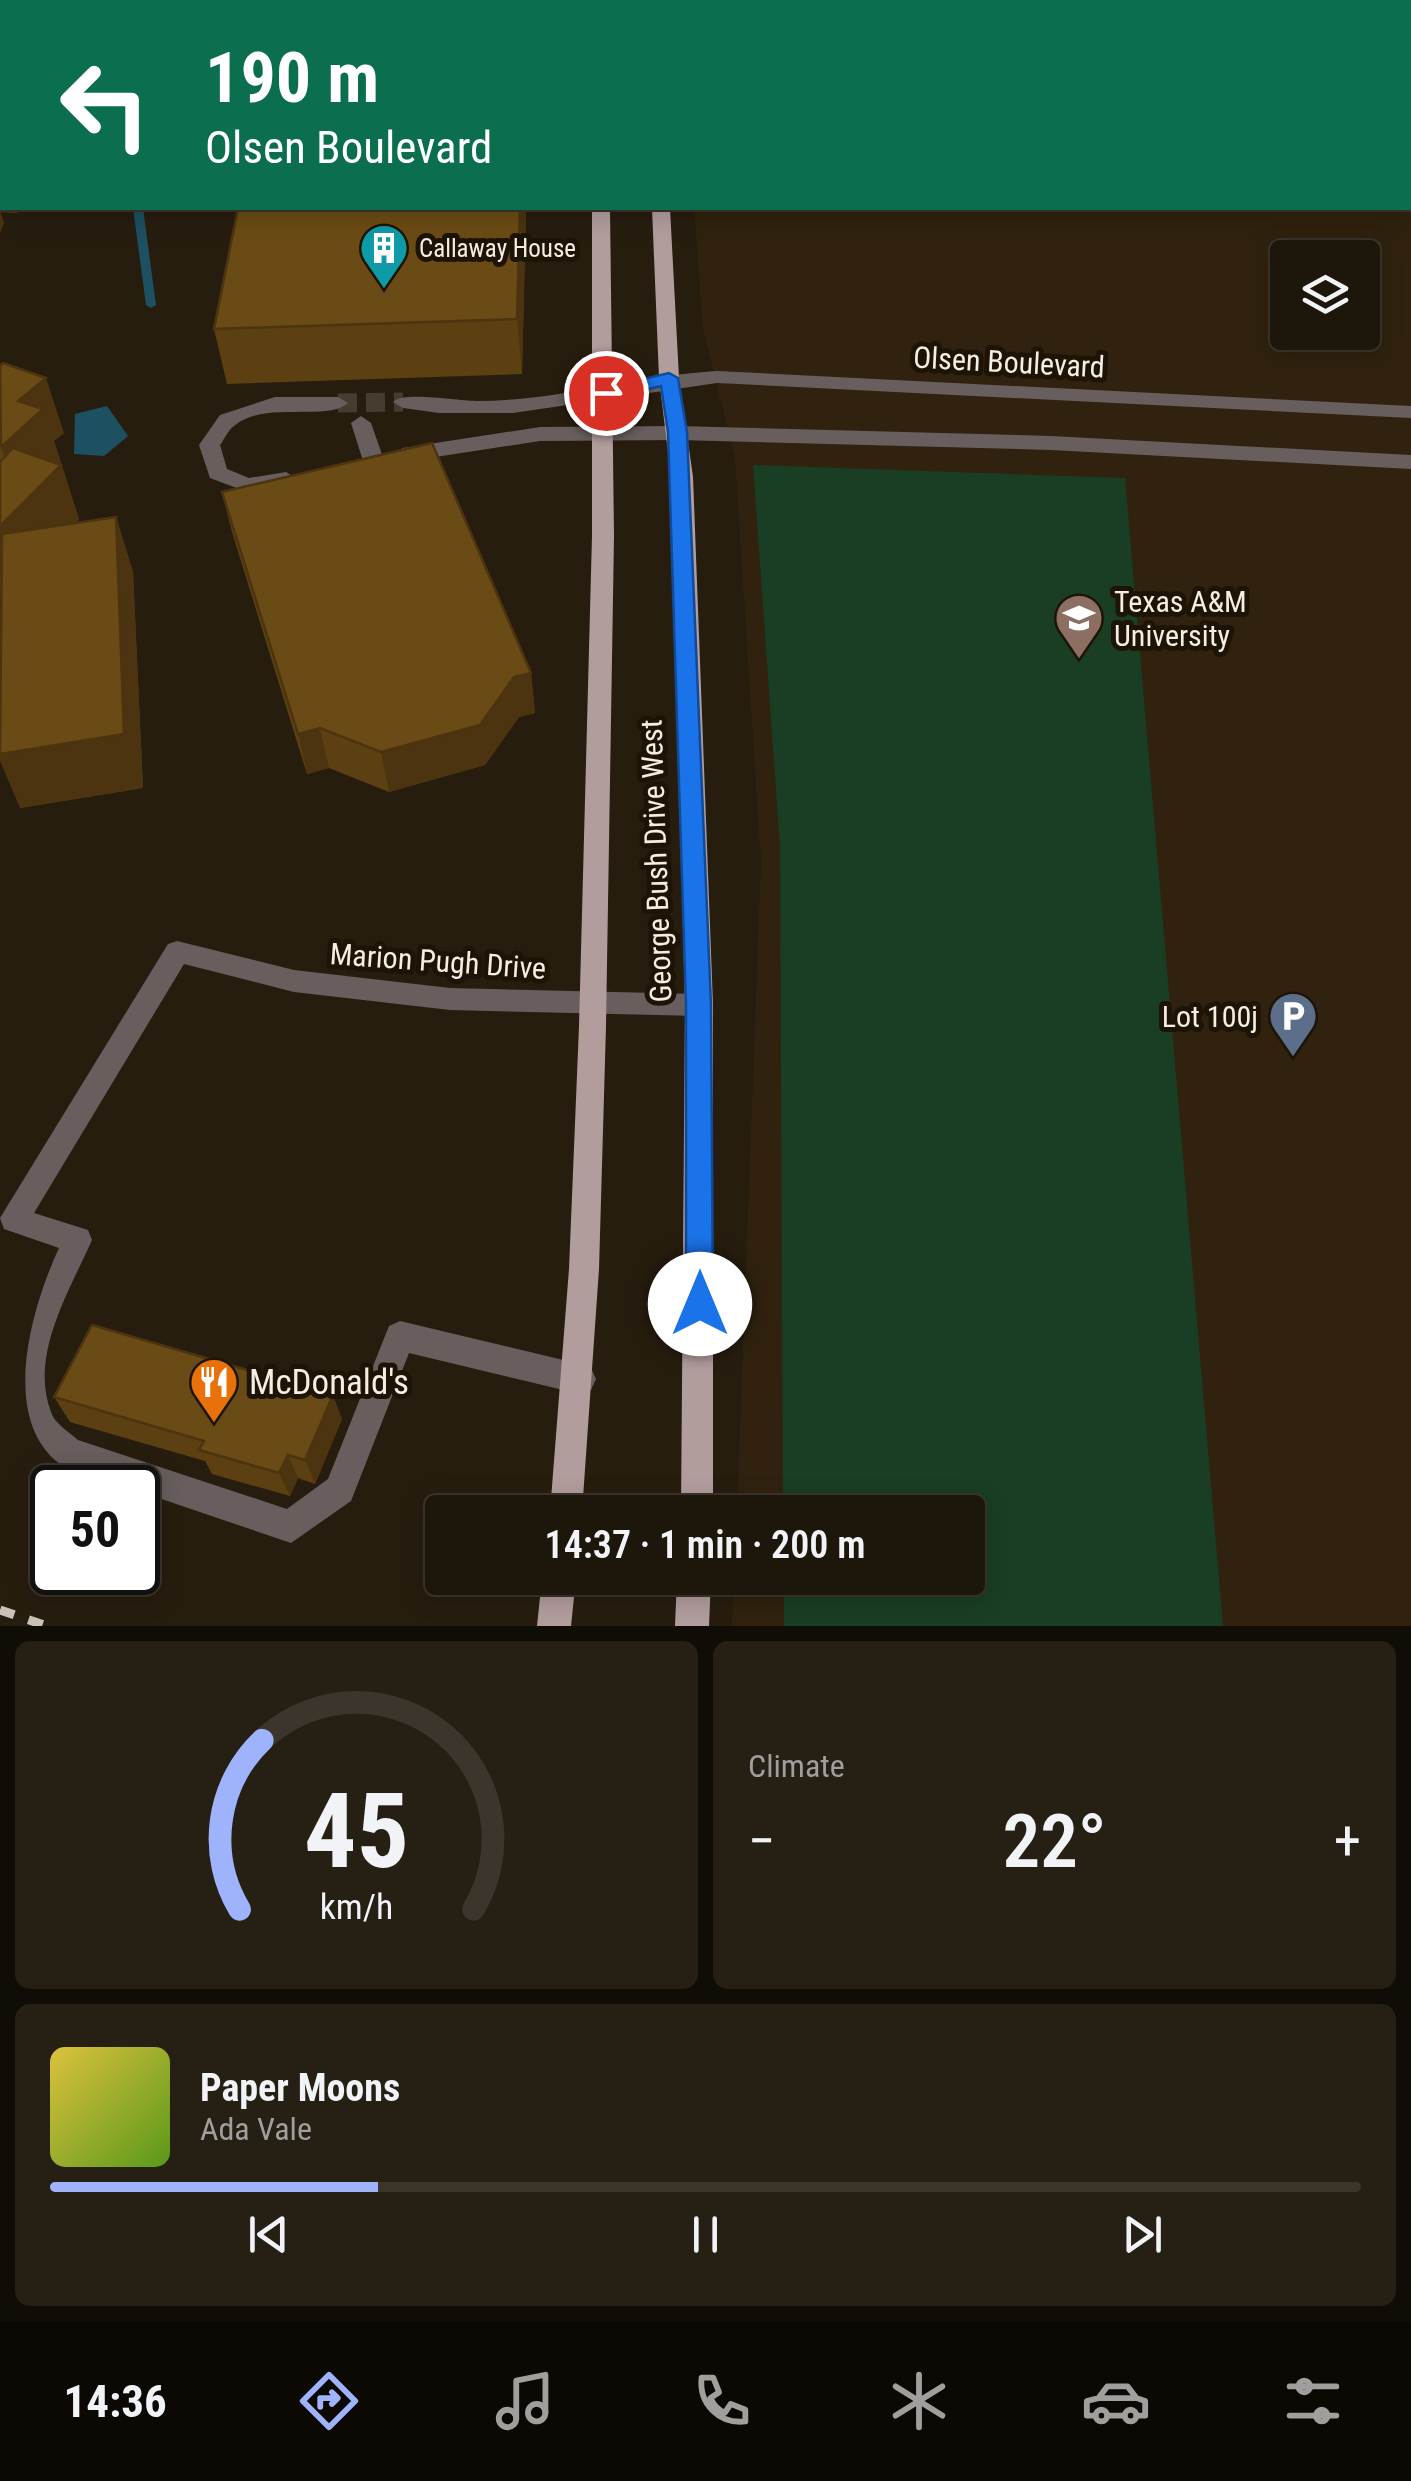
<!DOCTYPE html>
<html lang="en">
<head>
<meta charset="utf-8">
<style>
  body { margin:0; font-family:"Roboto Condensed",sans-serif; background:#251f14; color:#f1f3f6; height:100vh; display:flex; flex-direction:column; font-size:38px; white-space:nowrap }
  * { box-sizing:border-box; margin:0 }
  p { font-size:32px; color:#a09f9d }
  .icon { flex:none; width:55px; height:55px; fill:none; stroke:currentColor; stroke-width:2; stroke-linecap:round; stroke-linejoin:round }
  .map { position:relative; height:1626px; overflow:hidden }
  .details { display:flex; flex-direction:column; gap:15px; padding:15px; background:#100c06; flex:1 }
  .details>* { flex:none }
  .top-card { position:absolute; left:0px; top:0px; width:1412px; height:210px; box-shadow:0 5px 25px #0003,0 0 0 2px #3b352c; background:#0b6e4f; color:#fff; overflow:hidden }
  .tools { position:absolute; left:1270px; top:240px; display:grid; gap:20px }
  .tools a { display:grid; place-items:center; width:110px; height:110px; border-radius:10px; background:#1d160b; box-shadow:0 5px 25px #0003,0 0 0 2px #3b352c; font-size:50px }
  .speed { position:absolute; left:30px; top:1465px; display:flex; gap:20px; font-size:50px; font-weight:700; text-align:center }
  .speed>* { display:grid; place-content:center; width:130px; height:130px; border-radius:50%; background:#1d160b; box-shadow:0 5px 25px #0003,0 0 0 2px #3b352c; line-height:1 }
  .speed .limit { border:5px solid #111; border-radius:15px; background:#fff; color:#111 }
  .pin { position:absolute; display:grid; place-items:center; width:85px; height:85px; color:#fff; margin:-42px; border:5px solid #fff; border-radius:50%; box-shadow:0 2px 10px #0007 }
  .me { position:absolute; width:110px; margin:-55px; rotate:0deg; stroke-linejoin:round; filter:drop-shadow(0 0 8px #0008) }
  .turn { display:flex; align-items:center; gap:35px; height:210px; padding:0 40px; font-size:45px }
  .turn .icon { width:130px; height:130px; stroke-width:2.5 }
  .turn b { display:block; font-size:70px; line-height:85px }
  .big { font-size:75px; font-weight:600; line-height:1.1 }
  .details .widget { flex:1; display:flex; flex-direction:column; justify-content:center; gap:15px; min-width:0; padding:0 35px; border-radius:15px; background:#251f14 }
  .details .dial { align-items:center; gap:0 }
  .dial svg { height:260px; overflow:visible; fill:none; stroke:#3b352c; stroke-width:7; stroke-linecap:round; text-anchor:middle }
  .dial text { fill:#f1f3f6; stroke:none }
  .song { display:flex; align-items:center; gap:30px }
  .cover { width:120px; height:120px; border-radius:15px; background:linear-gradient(135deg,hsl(50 70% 55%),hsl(90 70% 35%)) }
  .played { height:10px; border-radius:5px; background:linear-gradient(90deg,#9fb3fd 25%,#3b352c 25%) }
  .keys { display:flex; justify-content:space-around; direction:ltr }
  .heat { display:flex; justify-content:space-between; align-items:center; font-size:55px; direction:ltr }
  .details .tiles { flex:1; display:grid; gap:15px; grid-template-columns:1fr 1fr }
  .widget:last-child { grid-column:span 2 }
  .trip { position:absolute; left:425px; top:1495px; width:560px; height:100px; border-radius:10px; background:#1d160b; box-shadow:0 5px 25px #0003,0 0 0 2px #3b352c; font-weight:600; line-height:100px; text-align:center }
  .dock { display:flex; height:160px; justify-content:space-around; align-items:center; background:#0c0904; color:#a09f9d }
  .dock .icon { width:70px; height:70px }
  .dock .selected { color:#9fb3fd }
  .dock b { font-size:45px; color:#f1f3f6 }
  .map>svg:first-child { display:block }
  .built { fill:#30220e; fill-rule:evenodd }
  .green { fill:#193e24 }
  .water { fill:#1d5061 }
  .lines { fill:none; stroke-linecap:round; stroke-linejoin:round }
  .stream { fill:#1d5061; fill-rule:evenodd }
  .minor-tunnel { stroke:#463c2f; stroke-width:19; stroke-dasharray:19 9; stroke-linecap:butt }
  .minor { fill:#685e5e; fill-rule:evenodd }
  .major { fill:#b29d9d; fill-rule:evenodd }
  .rail { stroke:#cac2b7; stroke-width:9; stroke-dasharray:15 15; stroke-linecap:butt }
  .wall { fill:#5c4012 }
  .shaded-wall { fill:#4b340f }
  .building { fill:#6b4b15; stroke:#4b340f; stroke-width:2.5 }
  .route { fill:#1a73e8; stroke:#114b97; stroke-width:2.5 }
  .labels { text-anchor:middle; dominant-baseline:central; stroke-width:10; stroke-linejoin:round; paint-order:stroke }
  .far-poi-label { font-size:25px; fill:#f5eee4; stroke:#1e1406; text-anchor:start }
  .street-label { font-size:30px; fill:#f5eee4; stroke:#1e1406 }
  .poi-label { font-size:30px; fill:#f5eee4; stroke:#1e1406; text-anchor:start }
  .near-poi-label { font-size:35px; fill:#f5eee4; stroke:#1e1406; text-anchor:start }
</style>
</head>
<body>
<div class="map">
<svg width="1411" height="1626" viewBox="0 0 1411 1626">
  <rect width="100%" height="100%" fill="#271d0f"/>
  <path class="built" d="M 0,0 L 1411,0 L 1411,1626 L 732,1626 L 734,1578 L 968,1578 L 968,1512 L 737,1512 L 761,862 L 735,458 L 703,329 L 694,208 L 1410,208 L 1410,2 L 2,2 L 0,87 ZM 1288,258 L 1362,258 L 1362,332 L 1288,332 Z"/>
  <path class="green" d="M 753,465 L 1125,478 L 1223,1626 L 784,1626 L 784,1578 L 968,1578 L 968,1512 L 783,1512 L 780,846 Z"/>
  <path class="water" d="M 107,406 L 128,436 L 104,456 L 74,454 L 75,414 Z"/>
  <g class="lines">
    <g class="stream">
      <path d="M 65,0 L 74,0 L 75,2 L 67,2 Z"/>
      <path d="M 133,208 L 143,208 L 156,305 L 151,308 L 146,305 Z"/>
    </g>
    <path class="minor-tunnel" d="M 338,403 L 403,402"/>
    <g class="minor">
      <path d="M 717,371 L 1411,406 L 1411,418 L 717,383 L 513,413 L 439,413 L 403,408 L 393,402 C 404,391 457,401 476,401 C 558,401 636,376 717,371 Z"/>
      <path d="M 275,397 L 338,397 L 348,403 C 328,422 264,400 234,426 C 228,430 224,440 220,445 L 227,469 L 249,478 L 286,472 L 297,479 L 294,484 L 247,492 L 210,478 L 199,445 L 220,415 Z"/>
      <path d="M 361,416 L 371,423 L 394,489 L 391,494 L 375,494 L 372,489 L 351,423 Z"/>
      <path d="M 678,426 L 1051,436 L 1411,455 L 1411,469 L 1051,450 L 678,440 L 540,441 L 403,462 L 392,455 L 403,448 L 540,427 Z"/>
      <path d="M 177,941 L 294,970 L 450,988 L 699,994 L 709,997 L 713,1005 L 709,1013 L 699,1016 L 450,1010 L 294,992 L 184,964 L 34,1213 L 88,1230 L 92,1240 C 70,1290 29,1355 51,1412 C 54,1423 69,1432 78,1440 L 287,1509 L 328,1479 L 389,1326 L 400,1321 L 580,1364 L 591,1368 L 596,1379 L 591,1390 L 580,1394 L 409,1353 L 351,1501 L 291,1543 L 138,1491 L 138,1488 L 126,1488 C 105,1480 80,1475 60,1464 C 0,1419 30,1311 59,1248 L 4,1229 L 0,1218 L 168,944 Z"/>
    </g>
    <g class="major">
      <rect x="587" y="0" width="16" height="2"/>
      <rect x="644" y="0" width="16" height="2"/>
      <path d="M 592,208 L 610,208 L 614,536 L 606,1026 L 599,1269 L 582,1512 L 550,1512 L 569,1269 L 579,1026 L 592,536 Z"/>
      <path d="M 652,208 L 670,208 L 679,378 L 693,477 L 713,1005 L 713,1512 L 681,1512 L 685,1005 L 671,477 L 659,378 Z"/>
      <path d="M 542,1578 L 576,1578 L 571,1626 L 537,1626 Z"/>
      <path d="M 677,1578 L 711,1578 L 709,1626 L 675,1626 Z"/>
    </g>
    <path class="rail" d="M 0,1610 L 47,1626"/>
  </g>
  <g class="wall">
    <path d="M 0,61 L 2,61 L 2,208 L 20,208 L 17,213 L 0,212 L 4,223 L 0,232 Z"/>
    <path d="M 526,208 L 522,374 L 227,384 L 214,329 Z"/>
    <path d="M 0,366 L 64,433 L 54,441 L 79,519 L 76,523 L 116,517 L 133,572 L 143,788 L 20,808 L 0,592 Z"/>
    <path d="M 222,492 L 531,673 L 535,713 L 519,717 L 485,765 L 389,792 L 329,768 L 307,774 L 232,532 Z"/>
    <path d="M 54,1397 L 342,1419 L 315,1484 L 298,1478 L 290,1496 L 212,1474 L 205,1461 L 70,1422 Z"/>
  </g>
  <g class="shaded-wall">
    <path d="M 520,208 L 526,208 L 522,374 L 517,319 Z"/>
    <path d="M 0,211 L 4,223 L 0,232 Z"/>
    <path d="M 46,378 L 64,433 L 54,441 L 79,519 L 8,595 L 0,575 L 0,526 L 21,502 L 1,447 L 18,401 Z"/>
    <path d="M 116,517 L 133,572 L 143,788 L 20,808 L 0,761 L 0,754 Z"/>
    <path d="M 531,673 L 535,713 L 519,717 L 485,765 L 389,792 L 381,752 L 514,677 Z"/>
    <path d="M 320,728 L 329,768 L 307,774 L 298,734 Z"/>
    <path d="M 333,1395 L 342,1419 L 315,1484 L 305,1460 Z"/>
    <path d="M 288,1455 L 298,1478 L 290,1496 L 279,1473 Z"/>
  </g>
  <g class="building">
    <path d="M 0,61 L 2,61 L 2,155 L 0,159 Z"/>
    <path d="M 238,208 L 520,208 L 517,319 L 214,329 Z"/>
    <path d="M 3,363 L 46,378 L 18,401 L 43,409 L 1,447 L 0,366 Z"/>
    <path d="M 432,443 L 531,673 L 514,677 L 480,725 L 381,752 L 320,728 L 298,734 L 222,492 Z"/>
    <path d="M 13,448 L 61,465 L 0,526 L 0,462 Z"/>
    <path d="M 116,517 L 124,734 L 0,754 L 2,534 Z"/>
    <path d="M 92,1325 L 333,1395 L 305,1460 L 288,1455 L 279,1473 L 199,1450 L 204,1441 L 54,1397 Z"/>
  </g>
  <path class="route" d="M 669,373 L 678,378 L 687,432 L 711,1005 L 713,1304 L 709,1313 L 700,1317 L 690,1313 L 686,1304 L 686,1005 L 668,432 L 661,386 L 606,399 L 597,393 L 600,389 Z"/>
  <defs>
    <g id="building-pin" transform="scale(2.5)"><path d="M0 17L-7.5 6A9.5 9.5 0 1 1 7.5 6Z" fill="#0f9aa8" stroke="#1e1406"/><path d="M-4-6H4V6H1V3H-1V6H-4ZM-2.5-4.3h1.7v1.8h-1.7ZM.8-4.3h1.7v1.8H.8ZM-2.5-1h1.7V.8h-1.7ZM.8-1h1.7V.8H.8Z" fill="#fff"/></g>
    <g id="university-pin" transform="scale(2.5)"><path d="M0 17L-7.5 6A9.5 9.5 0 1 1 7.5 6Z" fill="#8d6e63" stroke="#1e1406"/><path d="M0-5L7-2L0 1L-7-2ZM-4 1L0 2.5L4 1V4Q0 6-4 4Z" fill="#fff"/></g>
    <g id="parking-pin" transform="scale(2.5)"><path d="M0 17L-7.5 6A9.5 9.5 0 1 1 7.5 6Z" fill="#5c6f8a" stroke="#1e1406"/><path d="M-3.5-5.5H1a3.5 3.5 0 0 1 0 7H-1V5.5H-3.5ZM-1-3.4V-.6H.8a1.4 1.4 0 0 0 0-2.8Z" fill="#fff"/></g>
    <g id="restaurant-pin" transform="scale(2.5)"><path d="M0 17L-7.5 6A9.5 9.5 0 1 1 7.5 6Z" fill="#e8710a" stroke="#1e1406"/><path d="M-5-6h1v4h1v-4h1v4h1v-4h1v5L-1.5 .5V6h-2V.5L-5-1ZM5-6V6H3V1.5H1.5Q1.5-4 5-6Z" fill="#fff"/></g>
  </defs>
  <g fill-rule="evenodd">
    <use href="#building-pin" x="384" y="248"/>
    <use href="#university-pin" x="1079" y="618"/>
    <use href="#parking-pin" x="1293" y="1016"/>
    <use href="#restaurant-pin" x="214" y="1382"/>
  </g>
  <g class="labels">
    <g class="far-poi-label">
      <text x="419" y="248">Callaway House</text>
    </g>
    <g class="street-label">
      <text transform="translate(1009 362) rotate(3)">Olsen Boulevard</text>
      <text transform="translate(656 861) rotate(-92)">George Bush Drive West</text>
      <text transform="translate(438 961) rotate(4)">Marion Pugh Drive</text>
    </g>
    <g class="poi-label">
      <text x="1114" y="601">Texas A&amp;M<tspan x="1114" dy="34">University</tspan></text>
      <text x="1258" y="1016" text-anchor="end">Lot 100j</text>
    </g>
    <g class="near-poi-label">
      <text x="249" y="1382">McDonald's</text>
    </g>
  </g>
</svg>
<div class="tools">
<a><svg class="icon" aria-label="layers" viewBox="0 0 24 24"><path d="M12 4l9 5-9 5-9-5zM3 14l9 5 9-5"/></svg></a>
</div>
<div class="speed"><div class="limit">50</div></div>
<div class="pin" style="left:606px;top:393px;background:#d93025"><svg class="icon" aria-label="arrive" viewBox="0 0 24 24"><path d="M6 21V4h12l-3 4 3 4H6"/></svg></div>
<svg class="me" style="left:700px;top:1304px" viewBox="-20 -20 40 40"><circle r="19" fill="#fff"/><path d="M0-13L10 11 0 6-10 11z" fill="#1a73e8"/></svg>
<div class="trip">14:37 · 1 min · 200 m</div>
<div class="top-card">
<div class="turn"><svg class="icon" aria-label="left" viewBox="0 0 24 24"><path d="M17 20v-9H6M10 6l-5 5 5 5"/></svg><div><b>190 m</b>Olsen Boulevard</div></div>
</div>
</div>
<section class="details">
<div class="tiles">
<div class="widget dial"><svg viewBox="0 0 100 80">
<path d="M14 69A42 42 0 1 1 86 69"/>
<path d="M14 69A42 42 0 0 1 21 17" stroke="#9fb3fd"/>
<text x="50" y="56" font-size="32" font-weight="700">45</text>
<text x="50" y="72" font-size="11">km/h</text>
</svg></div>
<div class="widget"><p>Climate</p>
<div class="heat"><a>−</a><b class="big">22°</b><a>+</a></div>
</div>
<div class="widget">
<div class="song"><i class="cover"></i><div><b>Paper Moons</b><p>Ada Vale</p></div></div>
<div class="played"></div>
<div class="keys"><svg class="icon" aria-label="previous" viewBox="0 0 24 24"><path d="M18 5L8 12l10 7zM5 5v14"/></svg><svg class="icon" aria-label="pause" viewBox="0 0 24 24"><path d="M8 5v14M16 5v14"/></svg><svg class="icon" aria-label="next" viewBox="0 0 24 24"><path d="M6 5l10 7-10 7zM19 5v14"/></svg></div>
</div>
</div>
</section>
<nav class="dock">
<b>14:36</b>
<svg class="icon selected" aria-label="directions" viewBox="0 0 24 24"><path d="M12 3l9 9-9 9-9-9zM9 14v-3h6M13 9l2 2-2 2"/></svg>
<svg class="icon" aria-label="music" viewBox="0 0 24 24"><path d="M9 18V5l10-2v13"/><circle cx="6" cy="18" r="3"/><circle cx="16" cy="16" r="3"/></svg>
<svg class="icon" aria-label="phone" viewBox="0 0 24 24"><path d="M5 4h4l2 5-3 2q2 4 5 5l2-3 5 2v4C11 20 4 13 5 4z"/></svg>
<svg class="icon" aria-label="climate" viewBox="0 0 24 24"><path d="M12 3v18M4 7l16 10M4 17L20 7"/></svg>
<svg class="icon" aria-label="car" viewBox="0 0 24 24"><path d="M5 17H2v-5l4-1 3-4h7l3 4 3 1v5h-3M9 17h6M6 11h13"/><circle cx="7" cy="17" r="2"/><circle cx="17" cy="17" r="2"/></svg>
<svg class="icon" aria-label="filters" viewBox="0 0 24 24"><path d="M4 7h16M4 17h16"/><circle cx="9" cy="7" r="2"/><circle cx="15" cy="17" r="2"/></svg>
</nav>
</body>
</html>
